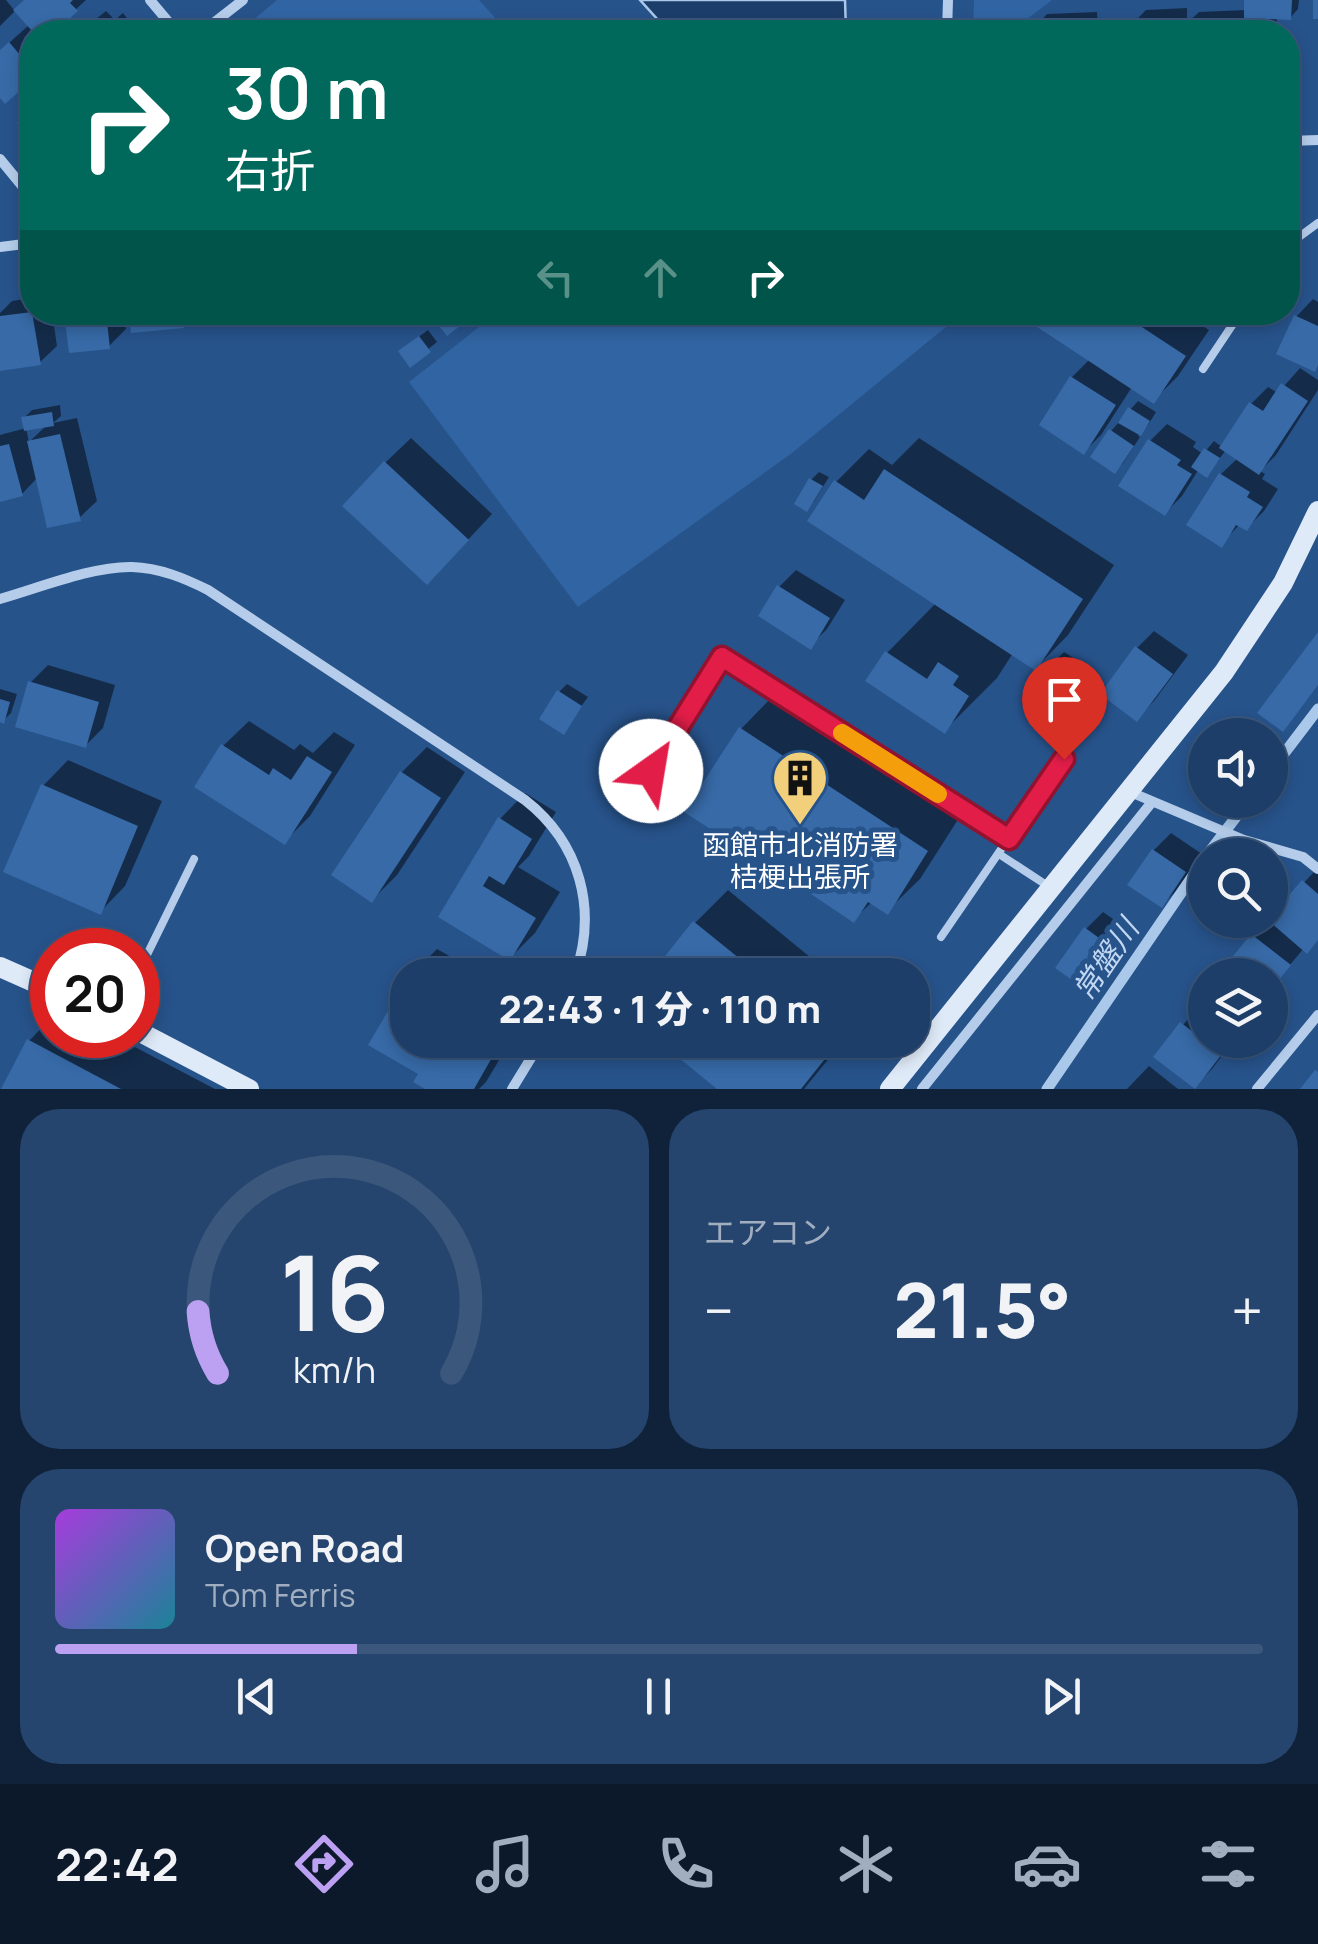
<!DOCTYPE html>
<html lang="ja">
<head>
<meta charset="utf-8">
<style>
  body { margin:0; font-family:Manrope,"Noto Sans JP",sans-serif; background:#25456e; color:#f1f3f6; height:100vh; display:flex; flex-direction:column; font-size:38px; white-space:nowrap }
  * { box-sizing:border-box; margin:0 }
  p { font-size:32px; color:#a0aec0 }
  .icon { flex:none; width:55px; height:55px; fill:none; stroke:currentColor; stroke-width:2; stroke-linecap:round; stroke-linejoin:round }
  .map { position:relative; height:1089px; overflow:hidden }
  .side { display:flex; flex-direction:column; gap:20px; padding:20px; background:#102239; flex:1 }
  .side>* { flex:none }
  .guide { position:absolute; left:20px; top:20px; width:1280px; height:305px; border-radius:40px; box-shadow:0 5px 15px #0003,0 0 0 2px #3b577c; background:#00695c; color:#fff; overflow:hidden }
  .tools { position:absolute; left:1188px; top:718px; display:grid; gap:20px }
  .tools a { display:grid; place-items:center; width:100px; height:100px; border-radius:50%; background:#1d3e68; box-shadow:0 5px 15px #0003,0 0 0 2px #3b577c; font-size:50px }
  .speed { position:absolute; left:30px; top:928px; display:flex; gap:20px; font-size:50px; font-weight:700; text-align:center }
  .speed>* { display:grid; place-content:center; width:130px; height:130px; border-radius:50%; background:#1d3e68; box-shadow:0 5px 15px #0003,0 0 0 2px #3b577c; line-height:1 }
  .speed .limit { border:15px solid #d22; background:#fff; color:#111 }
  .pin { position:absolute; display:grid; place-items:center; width:85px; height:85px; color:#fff; margin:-102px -42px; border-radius:50% 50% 50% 0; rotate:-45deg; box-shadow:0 0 10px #0007 }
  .pin .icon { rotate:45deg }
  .me { position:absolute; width:110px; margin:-55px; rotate:32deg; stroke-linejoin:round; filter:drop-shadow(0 0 8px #0008) }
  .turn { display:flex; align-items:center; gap:35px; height:210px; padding:0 40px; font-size:45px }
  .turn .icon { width:130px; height:130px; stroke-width:2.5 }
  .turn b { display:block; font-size:70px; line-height:85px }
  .lanes { display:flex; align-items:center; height:95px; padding:0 40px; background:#0003; justify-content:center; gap:50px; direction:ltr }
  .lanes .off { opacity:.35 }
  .big { font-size:75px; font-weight:800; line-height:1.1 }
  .side .widget { flex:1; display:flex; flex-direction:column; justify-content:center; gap:15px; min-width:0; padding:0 35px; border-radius:40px; background:#25456e }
  .side .dial { align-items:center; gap:0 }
  .dial svg { height:260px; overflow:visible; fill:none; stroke:#3b577c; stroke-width:7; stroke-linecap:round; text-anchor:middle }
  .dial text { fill:#f1f3f6; stroke:none }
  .song { display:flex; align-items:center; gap:30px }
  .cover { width:120px; height:120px; border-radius:15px; background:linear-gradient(135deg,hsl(280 70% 55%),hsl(190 70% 35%)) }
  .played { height:10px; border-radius:5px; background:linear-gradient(90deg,#bca0f2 25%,#3b577c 25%) }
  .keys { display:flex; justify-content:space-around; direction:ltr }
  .heat { display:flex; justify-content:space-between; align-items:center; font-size:55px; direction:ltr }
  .side .tiles { flex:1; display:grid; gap:20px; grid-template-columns:1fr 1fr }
  .widget:last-child { grid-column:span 2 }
  .trip { position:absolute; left:390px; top:958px; width:540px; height:100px; border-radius:40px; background:#1d3e68; box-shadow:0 5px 15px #0003,0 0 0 2px #3b577c; font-weight:800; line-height:100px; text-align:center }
  .tab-bar { display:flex; height:160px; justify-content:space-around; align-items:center; background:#0c192a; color:#a0aec0 }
  .tab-bar .icon { width:70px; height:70px }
  .tab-bar .selected { color:#bca0f2 }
  .tab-bar b { font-size:45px; color:#f1f3f6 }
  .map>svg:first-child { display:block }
  .green { fill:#3164a2 }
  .water { fill:#1c3e6b; stroke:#a9c8ea; stroke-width:2.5 }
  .shadow { fill:#0007; fill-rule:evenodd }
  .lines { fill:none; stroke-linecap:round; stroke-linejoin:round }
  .stream { stroke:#a9c8ea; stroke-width:11 }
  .building { fill:#376aa7 }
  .lane { stroke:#b5cdea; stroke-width:8 }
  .street { stroke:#b5cdea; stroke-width:10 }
  .secondary { stroke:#dfeaf8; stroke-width:20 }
  .route-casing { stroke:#92132f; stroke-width:25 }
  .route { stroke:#e11d48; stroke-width:18 }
  .slow { stroke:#f59e0b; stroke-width:18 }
  .labels { text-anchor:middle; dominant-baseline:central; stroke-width:10; stroke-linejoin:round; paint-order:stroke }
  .poi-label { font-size:28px; fill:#fff; stroke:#27538b }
  .water-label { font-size:30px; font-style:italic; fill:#c1d7f1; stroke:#27538b }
</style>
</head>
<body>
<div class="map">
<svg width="1318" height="1089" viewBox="0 0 1318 1089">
  <rect width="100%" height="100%" fill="#27538b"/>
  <g class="green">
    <path d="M 277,0 L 479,0 L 508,32 L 239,32 Z"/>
    <path d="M 974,0 L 1052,0 L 1010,32 L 973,32 Z"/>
    <path d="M 497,313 L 497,312 L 963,313 L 792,453 L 578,607 L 409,382 Z"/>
  </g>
  <path class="water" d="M 640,0 L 845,0 L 846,32 L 669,32 Z"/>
  <g class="shadow">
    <path d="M 0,0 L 6,0 L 15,11 L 0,26 Z"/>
    <path d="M 26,0 L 86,0 L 51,32 L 32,32 L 32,77 L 6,101 L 0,94 L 0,51 L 29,25 Z"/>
    <path d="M 1247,0 L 1299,0 L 1298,9 L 1290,18 L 1277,17 L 1277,32 L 1129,32 L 1129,27 L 1146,10 L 1187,8 L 1187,23 L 1199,12 L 1246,10 ZM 1251,16 L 1266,16 L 1252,31 Z"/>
    <path d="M 106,11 L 115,20 L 123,13 L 134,27 L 129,32 L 80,32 Z"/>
    <path d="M 1097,12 L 1098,32 L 1030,32 L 1047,14 Z"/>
    <path d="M 1288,174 L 1291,174 L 1292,208 L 1288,213 Z"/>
    <path d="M 32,298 L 32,312 L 52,312 L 57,346 L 39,363 L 0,357 L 0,313 L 12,301 Z"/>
    <path d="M 1313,299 L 1318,302 L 1318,365 L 1296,317 Z"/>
    <path d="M 66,312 L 124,312 L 126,329 L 109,346 Z"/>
    <path d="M 131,312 L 196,312 L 183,326 Z"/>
    <path d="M 1032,312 L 1182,312 L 1209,330 L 1178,376 L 1153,401 L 1132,387 L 1101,435 L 1084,452 L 1042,424 L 1072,377 L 1090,359 Z"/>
    <path d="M 428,330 L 437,342 L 410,364 L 409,344 Z"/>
    <path d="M 1300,368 L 1318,380 L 1318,390 L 1276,455 L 1260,471 L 1265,474 L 1262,479 L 1278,489 L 1264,511 L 1247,528 L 1240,524 L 1221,544 L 1221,474 L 1238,458 L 1226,450 L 1207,475 L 1199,469 L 1182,496 L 1165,513 L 1150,441 L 1167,424 L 1196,442 L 1193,447 L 1203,454 L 1214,441 L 1222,447 L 1251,404 L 1268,387 L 1278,393 Z"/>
    <path d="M 1138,401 L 1156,412 L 1148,425 L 1138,436 L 1140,437 L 1123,463 L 1115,471 L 1111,431 Z"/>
    <path d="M 60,405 L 61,416 L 53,423 L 77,418 L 97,501 L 79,518 L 38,477 L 22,494 L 0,500 L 0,435 L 26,428 L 24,418 L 32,410 ZM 47,425 L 29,442 L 26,428 Z"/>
    <path d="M 411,438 L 492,514 L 452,557 L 385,463 Z"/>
    <path d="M 919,438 L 1114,565 L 1068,635 L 1036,668 L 1013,653 L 997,678 L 944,731 L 887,653 L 936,603 L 836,482 L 869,449 L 892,465 Z"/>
    <path d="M 819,472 L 829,477 L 814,501 L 806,509 L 811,480 Z"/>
    <path d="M 796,570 L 845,600 L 827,629 L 810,646 L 779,587 Z"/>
    <path d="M 1154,631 L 1188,655 L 1154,701 L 1137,718 L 1104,694 L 1137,648 Z"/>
    <path d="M 1064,652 L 1096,672 L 1080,693 L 1056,660 Z"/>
    <path d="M 48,665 L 115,685 L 103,728 L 86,745 L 30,683 Z"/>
    <path d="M 567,684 L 588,697 L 563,731 L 559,692 Z"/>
    <path d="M 0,689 L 17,694 L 11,713 L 3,721 L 0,720 Z"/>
    <path d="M 773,696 L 959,818 L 920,879 L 887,911 L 872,902 L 854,919 L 819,867 L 781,842 L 763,860 L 741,729 Z"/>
    <path d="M 249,721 L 294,750 L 300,744 L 313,753 L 334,732 L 355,745 L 310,816 L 284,842 L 223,746 Z"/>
    <path d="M 427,747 L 465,772 L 397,875 L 372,900 L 402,772 Z"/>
    <path d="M 68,760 L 162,801 L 125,886 L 100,912 L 43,786 Z"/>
    <path d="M 525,793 L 556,812 L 529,856 L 518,867 L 560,892 L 535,933 L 510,958 L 441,916 L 500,819 Z"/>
    <path d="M 1171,833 L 1202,854 L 1179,888 L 1162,905 L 1154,850 Z"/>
    <path d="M 1318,868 L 1318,939 L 1304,948 L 1270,989 L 1270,975 L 1226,975 L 1233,968 L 1230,965 L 1253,935 Z"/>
    <path d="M 728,890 L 832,975 L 653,975 L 695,923 Z"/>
    <path d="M 1103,912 L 1136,935 L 1109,974 L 1092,991 L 1086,929 Z"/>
    <path d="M 437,949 L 483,975 L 411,975 Z"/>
    <path d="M 1205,999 L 1205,1040 L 1234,1040 L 1212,1069 L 1195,1086 L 1157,1056 Z"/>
    <path d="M 52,1017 L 52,1035 L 112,1035 L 215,1089 L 3,1089 L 29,1041 Z"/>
    <path d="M 408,1040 L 511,1040 L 486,1082 L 479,1089 L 430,1089 Z"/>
    <path d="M 661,1040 L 844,1040 L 804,1089 L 720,1089 Z"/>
    <path d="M 1149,1066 L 1178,1089 L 1127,1089 Z"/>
  </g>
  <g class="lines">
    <g class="stream">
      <path d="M 1270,772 L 1318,709"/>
      <path d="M 1207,855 L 1249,800"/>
      <path d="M 1047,1089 L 1205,858"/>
    </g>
  </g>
  <g class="building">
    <path d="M 24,0 L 73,0 L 70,3 L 78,11 L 55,32 L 33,32 L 13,10 Z"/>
    <path d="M 1244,0 L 1292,0 L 1291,20 L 1244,18 Z"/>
    <rect x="1313" y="0" width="5" height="19"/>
    <path d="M 1171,24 L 1171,32 L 1127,32 L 1126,26 Z"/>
    <path d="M 1234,26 L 1235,32 L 1180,32 L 1179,28 Z"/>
    <path d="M 1081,28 L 1081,32 L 1049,32 L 1049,29 Z"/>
    <path d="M 9,42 L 32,69 L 32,80 L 5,104 L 0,98 L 0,50 Z"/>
    <path d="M 32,109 L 32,140 L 17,123 Z"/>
    <path d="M 32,312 L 41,365 L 0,371 L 0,316 Z"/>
    <path d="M 64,312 L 106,312 L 110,349 L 69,353 Z"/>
    <path d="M 129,312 L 183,312 L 184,328 L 131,333 Z"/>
    <path d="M 285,312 L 322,312 L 323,315 L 286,319 Z"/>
    <path d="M 428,312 L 478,312 L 447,336 Z"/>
    <path d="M 1029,312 L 1119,312 L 1186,356 L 1154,404 L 1025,319 Z"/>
    <path d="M 1294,315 L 1318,326 L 1318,365 L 1315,372 L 1276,354 Z"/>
    <path d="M 419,336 L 431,352 L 410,368 L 398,351 Z"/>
    <path d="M 1070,376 L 1116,405 L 1084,455 L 1039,425 Z"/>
    <path d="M 1281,383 L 1308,401 L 1259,475 L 1219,448 L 1249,402 L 1263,411 Z"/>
    <path d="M 1128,407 L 1150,421 L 1141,436 L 1118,423 Z"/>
    <path d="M 52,412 L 54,426 L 24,431 L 21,417 Z"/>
    <path d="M 1109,429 L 1134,446 L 1115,474 L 1090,457 Z"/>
    <path d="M 60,434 L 81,521 L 47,528 L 27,441 Z"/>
    <path d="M 1148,439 L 1181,460 L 1177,465 L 1192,474 L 1165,516 L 1118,486 Z"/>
    <path d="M 9,444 L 23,496 L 0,502 L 0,446 Z"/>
    <path d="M 1204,448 L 1220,458 L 1207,478 L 1191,467 Z"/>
    <path d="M 384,461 L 469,540 L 427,585 L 342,506 Z"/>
    <path d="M 884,469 L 1083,599 L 1036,671 L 807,521 L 834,480 L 864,500 Z"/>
    <path d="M 1219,473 L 1250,492 L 1247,497 L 1263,507 L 1247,531 L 1236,525 L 1222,548 L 1186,525 Z"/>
    <path d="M 809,478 L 823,486 L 807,512 L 794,504 Z"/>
    <path d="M 777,585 L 830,618 L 811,650 L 758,616 Z"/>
    <path d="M 1318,632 L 1318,685 L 1283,732 L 1257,713 Z"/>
    <path d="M 1135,646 L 1173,674 L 1137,722 L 1100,694 Z"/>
    <path d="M 885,651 L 927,679 L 938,662 L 959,676 L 953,685 L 969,696 L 945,734 L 865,681 Z"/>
    <path d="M 1054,658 L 1090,681 L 1080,696 L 1045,673 Z"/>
    <path d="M 28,681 L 99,702 L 86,748 L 15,727 Z"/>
    <path d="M 557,690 L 582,706 L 564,735 L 539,719 Z"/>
    <path d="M 0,699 L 10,702 L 4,724 L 0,722 Z"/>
    <path d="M 739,727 L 928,851 L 888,915 L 868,902 L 854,923 L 802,888 L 815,868 L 777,843 L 763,863 L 684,812 Z"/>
    <path d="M 221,744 L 269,775 L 273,768 L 291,780 L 307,756 L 332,772 L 285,845 L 194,787 Z"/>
    <path d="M 400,771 L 441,798 L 372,903 L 331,875 Z"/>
    <path d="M 41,784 L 138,826 L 101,915 L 3,872 Z"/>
    <path d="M 498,817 L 532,839 L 504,885 L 489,876 L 483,886 L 536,918 L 510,961 L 438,917 Z"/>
    <path d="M 1152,849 L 1186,872 L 1162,908 L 1127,885 Z"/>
    <path d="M 1302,880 L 1318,894 L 1318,940 L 1307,954 L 1270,922 L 1270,917 Z"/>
    <path d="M 693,921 L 760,975 L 650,975 Z"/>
    <path d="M 1084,927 L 1121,954 L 1092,994 L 1055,968 Z"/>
    <path d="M 1251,934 L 1291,965 L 1270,991 L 1270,975 L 1238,975 L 1226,965 Z"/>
    <path d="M 408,977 L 408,1040 L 502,1040 L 474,1089 L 425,1089 L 413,1082 L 418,1074 L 368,1045 Z"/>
    <path d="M 1205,995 L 1205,1026 L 1190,1013 Z"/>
    <path d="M 1180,1022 L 1222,1054 L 1195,1089 L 1153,1057 Z"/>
    <path d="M 27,1039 L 121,1089 L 1,1089 Z"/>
    <path d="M 657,1040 L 840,1040 L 801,1089 L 717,1089 Z"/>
    <path d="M 1315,1070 L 1318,1072 L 1318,1089 L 1300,1089 Z"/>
  </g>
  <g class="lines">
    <g class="lane">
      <path d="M 1288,245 L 1318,223"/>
      <path d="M 1203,369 L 1241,312"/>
      <path d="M 651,771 L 722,657 L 1009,839"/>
      <path d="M 999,854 L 1051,888"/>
      <path d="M 941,937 L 1063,759"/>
      <path d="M 138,973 L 194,859"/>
    </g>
    <g class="street">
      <path d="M 150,0 L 177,32"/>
      <path d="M 202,32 L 243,0"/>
      <path d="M 947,32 L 948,0"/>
      <path d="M 1288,141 L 1318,140"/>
      <path d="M 0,159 L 32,198"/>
      <path d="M 24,243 L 32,201"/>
      <path d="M 0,247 L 32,243"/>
      <path d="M 0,599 C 39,588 93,566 132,567 C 160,568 184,578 208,590 L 525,800 C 580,843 598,909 575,975"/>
      <path d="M 1128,791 L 1244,840 L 1303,857 L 1318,869"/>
      <path d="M 512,1089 L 542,1040"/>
      <path d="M 922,1089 L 1152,802"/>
      <path d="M 1257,1089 L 1318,1015"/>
    </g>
    <g class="secondary">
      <path d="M 0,967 L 52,990"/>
      <path d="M 138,1031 L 249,1089"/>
      <path d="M 890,1089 L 1224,672 L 1283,583 L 1318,511"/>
    </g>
  </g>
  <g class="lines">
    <g class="route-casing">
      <path id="route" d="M 651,771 L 722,657 L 1009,839 L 1064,759"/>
    </g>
    <use href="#route" class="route"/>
    <path class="slow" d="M 842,733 L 938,794"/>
  </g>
  <defs>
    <g id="building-pin" transform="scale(2.875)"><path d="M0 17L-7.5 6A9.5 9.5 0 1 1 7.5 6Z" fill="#f2cf7a" stroke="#27538b"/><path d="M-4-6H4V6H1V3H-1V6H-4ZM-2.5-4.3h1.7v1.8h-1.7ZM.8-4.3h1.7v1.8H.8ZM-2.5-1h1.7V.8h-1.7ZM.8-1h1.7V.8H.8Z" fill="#111"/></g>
  </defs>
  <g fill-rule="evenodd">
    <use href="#building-pin" x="800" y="778"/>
  </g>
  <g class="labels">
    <g class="poi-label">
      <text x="800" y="844">函館市北消防署<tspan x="800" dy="32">桔梗出張所</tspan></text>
    </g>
    <g class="water-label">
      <text transform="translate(1105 959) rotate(-56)">常盤川</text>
    </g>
  </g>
</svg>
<div class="tools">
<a><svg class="icon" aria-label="sound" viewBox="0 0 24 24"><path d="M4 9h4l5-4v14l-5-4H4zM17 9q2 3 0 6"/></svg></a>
<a><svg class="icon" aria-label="search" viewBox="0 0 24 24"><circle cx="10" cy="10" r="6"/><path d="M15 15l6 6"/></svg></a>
<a><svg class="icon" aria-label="layers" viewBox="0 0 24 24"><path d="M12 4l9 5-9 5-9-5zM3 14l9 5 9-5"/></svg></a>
</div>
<div class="speed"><div class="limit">20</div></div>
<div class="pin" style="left:1064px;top:759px;background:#d93025"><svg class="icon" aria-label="arrive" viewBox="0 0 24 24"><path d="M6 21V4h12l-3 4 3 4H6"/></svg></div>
<svg class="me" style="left:651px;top:771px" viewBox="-20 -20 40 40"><circle r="19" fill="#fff"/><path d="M0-13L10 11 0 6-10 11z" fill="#e11d48"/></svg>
<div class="trip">22:43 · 1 分 · 110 m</div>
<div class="guide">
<div class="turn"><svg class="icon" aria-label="right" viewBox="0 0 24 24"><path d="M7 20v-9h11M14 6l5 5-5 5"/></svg><div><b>30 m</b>右折</div></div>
<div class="lanes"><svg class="icon off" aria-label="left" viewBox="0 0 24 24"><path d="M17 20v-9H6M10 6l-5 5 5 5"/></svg><svg class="icon off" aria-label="ahead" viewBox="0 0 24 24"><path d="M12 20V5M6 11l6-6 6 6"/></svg><svg class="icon" aria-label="right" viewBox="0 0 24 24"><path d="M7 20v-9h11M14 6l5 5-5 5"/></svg></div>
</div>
</div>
<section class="side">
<div class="tiles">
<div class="widget dial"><svg viewBox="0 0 100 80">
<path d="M14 69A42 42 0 1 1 86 69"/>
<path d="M14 69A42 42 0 0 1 8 50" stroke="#bca0f2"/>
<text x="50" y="56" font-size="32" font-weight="700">16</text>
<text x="50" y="72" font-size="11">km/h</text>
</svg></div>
<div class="widget"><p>エアコン</p>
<div class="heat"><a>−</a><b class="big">21.5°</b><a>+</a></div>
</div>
<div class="widget">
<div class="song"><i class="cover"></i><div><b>Open Road</b><p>Tom Ferris</p></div></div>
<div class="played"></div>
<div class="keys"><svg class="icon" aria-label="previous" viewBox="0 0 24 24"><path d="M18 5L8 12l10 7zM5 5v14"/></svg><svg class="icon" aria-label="pause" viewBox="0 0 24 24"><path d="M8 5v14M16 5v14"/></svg><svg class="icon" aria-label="next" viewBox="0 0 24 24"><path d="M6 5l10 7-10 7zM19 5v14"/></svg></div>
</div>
</div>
</section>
<nav class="tab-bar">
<b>22:42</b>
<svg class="icon selected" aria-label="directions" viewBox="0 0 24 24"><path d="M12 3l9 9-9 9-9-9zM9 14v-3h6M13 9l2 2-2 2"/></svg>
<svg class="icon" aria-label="music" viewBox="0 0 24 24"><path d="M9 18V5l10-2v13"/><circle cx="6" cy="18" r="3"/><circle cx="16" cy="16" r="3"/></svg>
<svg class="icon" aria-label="phone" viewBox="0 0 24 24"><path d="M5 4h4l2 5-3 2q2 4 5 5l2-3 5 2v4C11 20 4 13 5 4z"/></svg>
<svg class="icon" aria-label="climate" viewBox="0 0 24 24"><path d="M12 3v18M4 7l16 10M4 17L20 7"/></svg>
<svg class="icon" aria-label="car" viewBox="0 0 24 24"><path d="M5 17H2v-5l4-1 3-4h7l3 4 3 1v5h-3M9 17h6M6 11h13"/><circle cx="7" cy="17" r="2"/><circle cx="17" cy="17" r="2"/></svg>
<svg class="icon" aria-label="filters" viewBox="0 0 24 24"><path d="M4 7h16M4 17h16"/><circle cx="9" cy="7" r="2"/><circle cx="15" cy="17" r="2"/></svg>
</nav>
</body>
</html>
